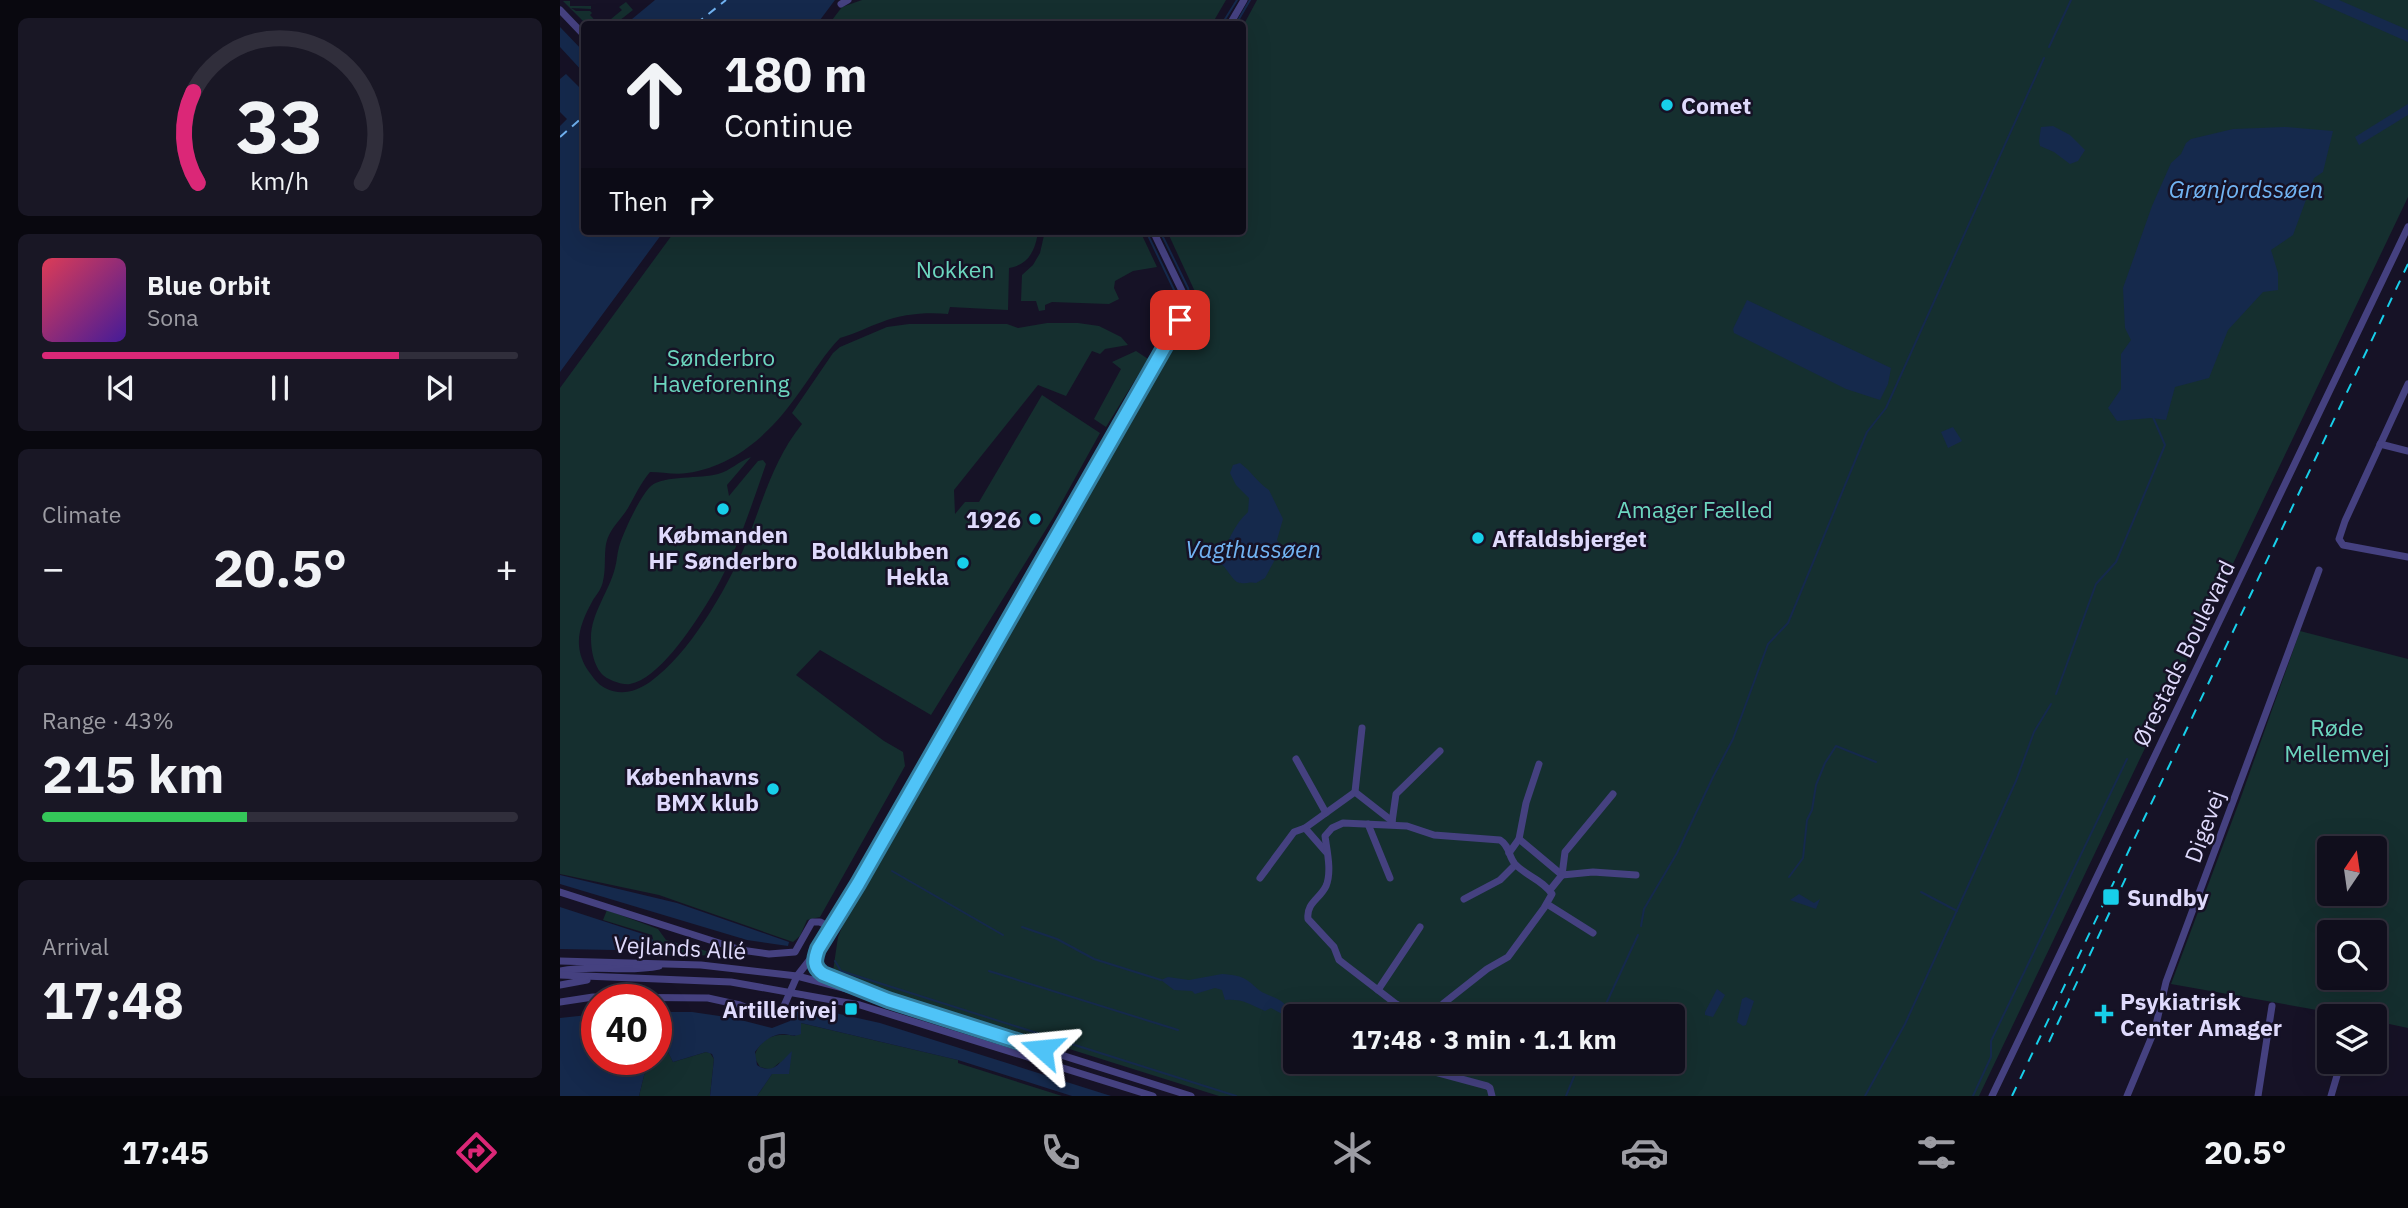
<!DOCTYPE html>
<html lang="en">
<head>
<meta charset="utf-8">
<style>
  body { margin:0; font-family:"IBM Plex Sans",sans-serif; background:#191725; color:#f1f3f6; height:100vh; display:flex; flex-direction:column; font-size:26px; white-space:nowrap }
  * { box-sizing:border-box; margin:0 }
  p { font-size:23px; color:#9c9ca3 }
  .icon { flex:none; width:38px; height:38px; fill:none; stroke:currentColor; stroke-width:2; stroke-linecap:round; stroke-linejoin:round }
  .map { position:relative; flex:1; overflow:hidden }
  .sheet { display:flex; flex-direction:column; gap:18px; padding:18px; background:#09080f; width:560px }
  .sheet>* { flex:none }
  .hud { position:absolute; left:21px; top:21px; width:665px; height:214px; border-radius:7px; box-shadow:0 7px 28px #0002,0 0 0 2px #302e3b; background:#100e1c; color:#f1f3f6; overflow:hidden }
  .needle { width:46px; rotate:13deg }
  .buttons { position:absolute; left:1757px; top:836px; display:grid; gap:14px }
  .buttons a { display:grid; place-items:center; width:70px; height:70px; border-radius:7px; background:#100e1c; box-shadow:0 7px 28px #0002,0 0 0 2px #302e3b; font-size:35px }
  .speed { position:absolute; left:21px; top:984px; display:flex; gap:14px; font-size:35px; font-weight:700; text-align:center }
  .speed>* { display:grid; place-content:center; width:91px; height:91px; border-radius:50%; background:#100e1c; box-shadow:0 7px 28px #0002,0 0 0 2px #302e3b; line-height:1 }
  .speed .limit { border:10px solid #d22; background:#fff; color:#111 }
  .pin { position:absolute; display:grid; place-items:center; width:60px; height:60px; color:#fff; margin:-30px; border-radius:14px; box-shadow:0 4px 10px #0006 }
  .me { position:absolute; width:77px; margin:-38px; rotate:288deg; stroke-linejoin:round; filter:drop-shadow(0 0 5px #0008) }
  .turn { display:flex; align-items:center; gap:24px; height:147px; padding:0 28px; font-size:32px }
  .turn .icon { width:91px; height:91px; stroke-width:2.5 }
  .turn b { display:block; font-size:49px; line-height:60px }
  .then { display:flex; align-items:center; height:66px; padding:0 28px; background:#0003; gap:14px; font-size:26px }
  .big { font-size:52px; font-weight:700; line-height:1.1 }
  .sheet .widget { flex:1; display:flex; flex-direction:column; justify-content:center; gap:10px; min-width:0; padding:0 24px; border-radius:10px; background:#191725 }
  .sheet .dial { align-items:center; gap:0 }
  .dial svg { height:182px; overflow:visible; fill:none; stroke:#302e3b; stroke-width:7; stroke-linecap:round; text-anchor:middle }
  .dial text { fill:#f1f3f6; stroke:none }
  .song { display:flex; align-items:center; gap:21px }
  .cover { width:84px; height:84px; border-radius:10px; background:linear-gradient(135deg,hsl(350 70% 55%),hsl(260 70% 35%)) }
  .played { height:7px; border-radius:4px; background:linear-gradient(90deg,#db2777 75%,#302e3b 75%) }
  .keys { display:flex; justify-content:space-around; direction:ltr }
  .heat { display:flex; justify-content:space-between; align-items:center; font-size:38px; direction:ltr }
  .charge { height:10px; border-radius:5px; background:linear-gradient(90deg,#34c759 43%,#302e3b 0) }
  .trip { position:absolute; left:723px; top:1004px; width:402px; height:70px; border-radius:7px; background:#100e1c; box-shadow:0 7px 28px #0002,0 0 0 2px #302e3b; font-weight:700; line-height:70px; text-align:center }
  .tab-bar { display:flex; height:112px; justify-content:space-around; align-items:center; background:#06060b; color:#9c9ca3 }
  .tab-bar .icon { width:49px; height:49px }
  .tab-bar .selected { color:#db2777 }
  .tab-bar b { font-size:32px; color:#f1f3f6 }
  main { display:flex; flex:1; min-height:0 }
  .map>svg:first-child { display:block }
  .green { fill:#152f2f; fill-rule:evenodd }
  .water { fill:#15294c }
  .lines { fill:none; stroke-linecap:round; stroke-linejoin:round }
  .stream { stroke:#15294c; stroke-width:2 }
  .ferry { stroke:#71b3f2; stroke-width:2; stroke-dasharray:9 7; stroke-linecap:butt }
  .minor { stroke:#454180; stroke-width:7 }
  .rail { stroke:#17cfea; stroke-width:2; stroke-dasharray:10 9; stroke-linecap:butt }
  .route-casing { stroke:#337fa1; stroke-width:18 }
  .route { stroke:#4fc3f7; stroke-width:12 }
  .poi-dot { fill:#17cfea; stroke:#161226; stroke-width:2.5 }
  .labels { text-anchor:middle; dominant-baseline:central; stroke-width:5; stroke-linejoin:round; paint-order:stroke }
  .poi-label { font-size:23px; font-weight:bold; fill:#dfdafc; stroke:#161226; text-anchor:start }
  .park-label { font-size:23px; fill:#6cd6bf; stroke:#161226 }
  .street-label { font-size:23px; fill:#dfdafc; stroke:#161226 }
  .water-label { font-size:24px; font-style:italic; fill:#71b3f2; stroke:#161226 }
</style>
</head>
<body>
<main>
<section class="sheet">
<div class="widget dial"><svg viewBox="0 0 100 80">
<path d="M14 69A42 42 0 1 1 86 69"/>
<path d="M14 69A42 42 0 0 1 12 29" stroke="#db2777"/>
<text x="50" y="56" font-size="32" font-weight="700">33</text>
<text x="50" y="72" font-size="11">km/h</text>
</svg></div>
<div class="widget">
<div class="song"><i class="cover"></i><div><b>Blue Orbit</b><p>Sona</p></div></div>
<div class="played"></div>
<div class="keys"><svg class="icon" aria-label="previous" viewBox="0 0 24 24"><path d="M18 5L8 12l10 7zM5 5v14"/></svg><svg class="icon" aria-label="pause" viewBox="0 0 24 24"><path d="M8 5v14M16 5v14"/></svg><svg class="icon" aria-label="next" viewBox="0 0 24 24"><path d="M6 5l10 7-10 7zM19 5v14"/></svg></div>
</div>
<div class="widget"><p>Climate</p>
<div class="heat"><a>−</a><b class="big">20.5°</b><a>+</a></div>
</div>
<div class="widget"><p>Range · 43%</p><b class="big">215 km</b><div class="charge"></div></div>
<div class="widget"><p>Arrival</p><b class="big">17:48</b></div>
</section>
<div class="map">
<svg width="1848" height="1096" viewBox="0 0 1848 1096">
  <rect width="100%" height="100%" fill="#161226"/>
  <g class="green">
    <path d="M 302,0 L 666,0 L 652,24 L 269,24 L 282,7 Z"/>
    <path d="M 697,0 L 1848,0 L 1848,197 L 1419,1096 L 659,1096 L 303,984 L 277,976 L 273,971 L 278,937 L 287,915 L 294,907 L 293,904 L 633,314 L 637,296 L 607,231 L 682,231 L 683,26 ZM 735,1017 L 1113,1017 L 1113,1062 L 735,1062 Z"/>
    <path d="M 3,1 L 10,1 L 10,6 L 31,6 L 31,9 L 11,8 L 16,11 L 30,11 L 32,13 L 30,15 L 38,24 L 26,24 Z"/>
    <path d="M 66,2 L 73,10 L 55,24 L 45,24 L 62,10 L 59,7 Z"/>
    <path d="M 115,231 L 478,231 C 476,249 469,265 449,268 L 448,310 L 390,307 L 388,314 C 366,312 342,314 322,322 C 307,327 295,334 280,338 C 265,353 254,372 241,390 C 214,429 178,466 127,473 C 115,475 102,472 90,472 C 80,484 75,496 68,508 C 60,521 49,529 46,544 C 44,556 46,569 43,581 C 42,588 37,594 33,600 C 20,624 12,644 27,669 C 33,677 37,684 45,688 C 61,696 75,692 90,682 C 129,654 165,592 184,548 C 202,505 212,461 242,424 L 232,413 L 273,353 L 280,347 L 327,327 L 349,324 L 447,324 L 458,328 L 487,323 L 518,323 L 539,326 L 561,337 L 568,345 L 545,349 L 540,354 L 532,351 L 506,396 L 478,385 L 394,490 L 395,514 L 405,502 L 419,502 L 482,395 L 540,433 L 493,518 L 371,715 L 260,650 L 236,675 L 324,741 L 343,752 L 345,766 L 260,917 L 247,920 L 240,936 L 233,942 L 99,895 L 0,874 L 0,388 Z"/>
    <path d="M 485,231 L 580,231 L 597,267 L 573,271 L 555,281 L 554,288 L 559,299 L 549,304 L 492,302 L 485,305 L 485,310 L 479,311 L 476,301 L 461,301 L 462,275 L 473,265 L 480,253 Z"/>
    <path d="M 576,351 L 588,359 L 546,427 L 534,419 L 561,369 L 552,362 Z"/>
    <path d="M 191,457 L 167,485 L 169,496 L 198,461 L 203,460 L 206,464 C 189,512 174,562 146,605 C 131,629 98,679 70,684 C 63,685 55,682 49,679 C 35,673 31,652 31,638 C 31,613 49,592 55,568 C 57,561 57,554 59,547 C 63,533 80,496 91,486 C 104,475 141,479 158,474 C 170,471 179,461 191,457 Z"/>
    <path d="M 1740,631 L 1848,659 L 1848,1028 L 1815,1021 L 1815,1017 L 1796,1017 L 1611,984 L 1681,797 ZM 1769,849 L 1815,849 L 1815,894 L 1769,894 ZM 1769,933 L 1815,933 L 1815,978 L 1769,978 Z"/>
    <path d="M 47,910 L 98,929 L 106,940 L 161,955 L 112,956 L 69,952 L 95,947 L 92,935 L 43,920 Z"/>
    <path d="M 241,1023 L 398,1060 L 398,1063 L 502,1096 L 197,1096 L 220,1062 L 211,1070 L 200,1067 L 194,1057 C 200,1037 217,1032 235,1036 Z"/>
    <path d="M 96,1045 L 106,1048 L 113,1062 L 146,1052 L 150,1053 L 154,1059 L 150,1096 L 79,1096 L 88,1059 L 96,1059 Z"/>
  </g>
  <g class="water">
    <path d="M 95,0 L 275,0 L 257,24 L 66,24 Z"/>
    <path d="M 1753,0 L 1779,0 L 1848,30 L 1848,42 Z"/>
    <path d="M 0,27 L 24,52 L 24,73 L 0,47 Z"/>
    <path d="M 6,74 L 24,92 L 24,231 L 104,231 L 0,372 L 0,126 L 7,119 L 0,112 L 0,79 Z"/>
    <path d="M 1848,104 L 1848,115 L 1799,145 L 1795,137 Z"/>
    <path d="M 1493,126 L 1510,135 L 1525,150 L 1518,161 L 1510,164 L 1494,152 L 1480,146 L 1479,141 L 1481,127 Z"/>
    <path d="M 1725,127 L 1773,131 L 1763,172 L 1754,178 L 1733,235 L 1711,250 L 1718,273 L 1718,290 L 1703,292 L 1668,330 L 1649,378 L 1615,387 L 1606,420 L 1591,418 L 1557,421 L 1548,408 L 1561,389 L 1561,354 L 1571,340 L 1565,328 L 1563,288 L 1592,206 L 1611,163 L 1621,154 L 1626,143 L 1631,139 L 1673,129 Z"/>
    <path d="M 1187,300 L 1331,368 L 1328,384 L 1320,400 L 1286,389 L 1174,333 L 1173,329 Z"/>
    <path d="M 1393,427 L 1402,441 L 1388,448 L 1381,432 Z"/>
    <path d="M 680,463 C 691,471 698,483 709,490 L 723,519 L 717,540 L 723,549 L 720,550 L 705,578 L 696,583 C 690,581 683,585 677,582 C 671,578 667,568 660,563 C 666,545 674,524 688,512 L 689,498 L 676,485 L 670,473 L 673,465 Z"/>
    <path d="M 0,875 L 117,903 L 229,942 L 228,946 L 187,940 L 0,884 Z"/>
    <path d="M 1239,894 L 1254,903 L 1260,899 L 1256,909 L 1230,900 Z"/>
    <path d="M 0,907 L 89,936 L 93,940 L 92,944 L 88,947 L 54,950 L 0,949 Z"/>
    <path d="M 662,974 C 684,976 684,977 699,990 C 710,998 721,996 728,1009 L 724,1015 L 711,1008 L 705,1011 C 688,1004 684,999 665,1000 L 662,990 L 655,988 L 635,994 L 632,991 L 614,990 L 601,980 L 608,977 L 629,980 Z"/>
    <path d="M 1157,989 L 1165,995 L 1153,1017 L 1145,1015 L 1145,1012 Z"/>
    <path d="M 1186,997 L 1194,1001 L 1186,1025 L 1183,1026 L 1177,1022 L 1182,999 Z"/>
    <path d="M 239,1005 L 320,1023 L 551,1096 L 512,1096 L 398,1060 L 241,1023 L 241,1034 C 234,1037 232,1035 224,1034 C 213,1033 201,1043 195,1052 L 197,1065 C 213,1076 221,1061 232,1051 L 229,1074 L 212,1074 L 197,1096 L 150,1096 L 154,1059 L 152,1054 L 146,1052 L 113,1062 L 106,1048 L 96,1045 L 96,1012 L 132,1012 L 173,1018 L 212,1028 L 230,1021 Z"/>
    <path d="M 37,1014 L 37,1059 L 88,1059 L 79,1096 L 0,1096 L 0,1018 Z"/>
  </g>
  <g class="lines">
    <g class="stream">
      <path d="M 662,24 L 677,0"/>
      <path d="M 676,24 L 690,0"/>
      <path d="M 1489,47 L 1511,0"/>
      <path d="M 586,231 L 616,294"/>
      <path d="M 600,231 L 628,288 L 631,300"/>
      <path d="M 1496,694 L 1536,584 L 1556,562 L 1605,445 L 1593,417"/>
      <path d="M 332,871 L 443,935"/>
      <path d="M 1229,877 L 1243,858 L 1247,820 L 1252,810 L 1256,785 L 1265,763 L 1276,746 L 1316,762"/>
      <path d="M 1361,892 L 1397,911"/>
      <path d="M 1081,926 L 1084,909 L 1117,853 L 1153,777 L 1173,739 L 1208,644 L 1228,623 L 1307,432 L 1326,408 L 1484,58"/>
      <path d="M 462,927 L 497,939 L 534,959 L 601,980"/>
      <path d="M 275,961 L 281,971 L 676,1096"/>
      <path d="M 429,971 L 618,1030"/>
      <path d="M 1037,1017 L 1045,1006 L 1078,935"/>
      <path d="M 1006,1096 L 1020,1062"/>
      <path d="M 1305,1096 L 1345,1024 L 1456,781 L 1474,732 L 1491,704"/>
      <path d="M 1413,1096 L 1431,1057 L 1431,1041 L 1567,759"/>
    </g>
    <g class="ferry">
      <path d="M 136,24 L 166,0"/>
      <path d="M 0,137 L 24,116"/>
    </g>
    <g class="minor">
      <path d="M 281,4 L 288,0"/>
      <path d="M 0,10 L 24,35"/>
      <path d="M 670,24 L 684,0"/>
      <path d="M 1848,384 L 1785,521 L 1779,539 L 1783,545 L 1848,557"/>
      <path d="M 1820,444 L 1848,451"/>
      <path d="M 802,728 L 795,792 L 832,821"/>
      <path d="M 736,759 L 766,813"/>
      <path d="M 832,822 L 836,794 L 880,751"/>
      <path d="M 808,824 L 830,878"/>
      <path d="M 959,839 L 1002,875"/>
      <path d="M 766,852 L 745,828 L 795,792"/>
      <path d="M 949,853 L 959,839 L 966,803 L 979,764"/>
      <path d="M 1002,875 L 1005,852 L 1053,794"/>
      <path d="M 700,878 L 734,832 L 745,828"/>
      <path d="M 990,890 L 1002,875 L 1033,872 L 1076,875"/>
      <path d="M 0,892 L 181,950 L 209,954 L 235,952 L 252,922 L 260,922 L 272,928"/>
      <path d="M 904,899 L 940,880 L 955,865"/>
      <path d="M 987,904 L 1033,933"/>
      <path d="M 257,953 L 255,959 L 258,970 L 298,987"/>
      <path d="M 0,961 L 141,965 L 237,976 L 314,996 L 631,1096"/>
      <path d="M 0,971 C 33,964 67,973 99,966"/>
      <path d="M 0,975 L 171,982 L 300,1005 L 593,1096"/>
      <path d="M 0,985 L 27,980"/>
      <path d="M 818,990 L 860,927"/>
      <path d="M 0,1002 L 33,997 L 148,998 L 180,1005 L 205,1015 L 216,1015 L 224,1006 L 237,976 L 258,949 L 286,906 L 619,320 L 623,310 L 624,295 L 593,231"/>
      <path d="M 751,1012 L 782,1017"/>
      <path d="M 830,1017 L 838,1005"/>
      <path d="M 853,1017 L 779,960 L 774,947 L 748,919 C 746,903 760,899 766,886 C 772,872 767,851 765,836 L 772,828 L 783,823 L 847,826 L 874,835 L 940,840 C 950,846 948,856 955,864 C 966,876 983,880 992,894 L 984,908 L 948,957 L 927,969 L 884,1003 L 871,1017"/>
      <path d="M 838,1062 L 927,1086 L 930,1088 L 932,1096"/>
      <path d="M 899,1062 L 903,1071"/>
      <path d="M 1432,1096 L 1848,227"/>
      <path d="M 1567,1096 L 1595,1029 L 1606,982 L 1759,570"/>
      <path d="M 1698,1096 L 1712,1006"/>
      <path d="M 1771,1096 L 1781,1062"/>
    </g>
    <g class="rail">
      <path d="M 1489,1042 L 1569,871"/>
      <path d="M 1452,1096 L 1848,264"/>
    </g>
  </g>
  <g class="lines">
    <g class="route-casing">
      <path id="route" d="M 482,1049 L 328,1000 L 263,974 C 253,967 254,960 258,949 L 298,884 L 620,320"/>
    </g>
    <use href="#route" class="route"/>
  </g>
  <g class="poi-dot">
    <circle cx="1107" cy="105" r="7"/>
    <circle cx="163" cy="509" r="7"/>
    <circle cx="475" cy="519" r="7"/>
    <circle cx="918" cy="538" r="7"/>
    <circle cx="403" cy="563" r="7"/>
    <circle cx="213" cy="789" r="7"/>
    <rect x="1542" y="888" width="18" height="18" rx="3.5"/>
    <rect x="284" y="1002" width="14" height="14" rx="3.5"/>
    <path d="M1540.5 1003.5h7v7h7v7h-7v7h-7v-7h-7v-7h7z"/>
  </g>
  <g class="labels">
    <g class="poi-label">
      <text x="1121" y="105">Comet</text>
      <text x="461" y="519" text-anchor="end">1926</text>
      <text x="163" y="534" text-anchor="middle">Købmanden<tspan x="163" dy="26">HF Sønderbro</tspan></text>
      <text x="932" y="538">Affaldsbjerget</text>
      <text x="389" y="550" text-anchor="end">Boldklubben<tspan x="389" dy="26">Hekla</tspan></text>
      <text x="199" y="776" text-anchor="end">Københavns<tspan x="199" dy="26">BMX klub</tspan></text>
      <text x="1567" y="897">Sundby</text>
      <text x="1560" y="1001">Psykiatrisk<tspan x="1560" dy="26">Center Amager</tspan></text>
      <text x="277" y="1009" text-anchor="end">Artillerivej</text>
    </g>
    <g class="park-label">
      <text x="395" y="269">Nokken</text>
      <text x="161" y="357">Sønderbro<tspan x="161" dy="26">Haveforening</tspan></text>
      <text x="1135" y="509">Amager Fælled</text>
      <text x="1777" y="727">Røde<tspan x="1777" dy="26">Mellemvej</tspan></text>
    </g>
    <g class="street-label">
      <text transform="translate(1623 653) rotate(-64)">Ørestads Boulevard</text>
      <text transform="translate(1644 826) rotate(-70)">Digevej</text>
      <text transform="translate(120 947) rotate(3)">Vejlands Allé</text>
    </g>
    <g class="water-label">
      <text x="1686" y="189">Grønjordssøen</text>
      <text x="693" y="549">Vagthussøen</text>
    </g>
  </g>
</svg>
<div class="buttons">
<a><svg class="needle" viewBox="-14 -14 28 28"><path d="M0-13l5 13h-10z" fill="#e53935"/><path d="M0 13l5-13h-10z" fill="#9c9ca3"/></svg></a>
<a><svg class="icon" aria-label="search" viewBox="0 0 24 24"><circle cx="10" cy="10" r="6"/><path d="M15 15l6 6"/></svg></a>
<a><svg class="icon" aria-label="layers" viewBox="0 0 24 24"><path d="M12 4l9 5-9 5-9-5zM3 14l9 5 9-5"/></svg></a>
</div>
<div class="speed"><div class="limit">40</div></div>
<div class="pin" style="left:620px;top:320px;background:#d93025"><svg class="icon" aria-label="arrive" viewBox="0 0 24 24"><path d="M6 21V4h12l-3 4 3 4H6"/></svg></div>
<svg class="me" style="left:482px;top:1049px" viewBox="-20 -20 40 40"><path d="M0-17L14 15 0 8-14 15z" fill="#4fc3f7" stroke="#fff" stroke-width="4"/></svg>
<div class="trip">17:48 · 3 min · 1.1 km</div>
<div class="hud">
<div class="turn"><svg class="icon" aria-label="ahead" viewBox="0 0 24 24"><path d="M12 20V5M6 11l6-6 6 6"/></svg><div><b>180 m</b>Continue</div></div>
<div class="then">Then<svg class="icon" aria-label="right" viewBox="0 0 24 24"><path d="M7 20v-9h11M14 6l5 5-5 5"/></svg></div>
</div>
</div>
</main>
<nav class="tab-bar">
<b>17:45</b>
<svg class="icon selected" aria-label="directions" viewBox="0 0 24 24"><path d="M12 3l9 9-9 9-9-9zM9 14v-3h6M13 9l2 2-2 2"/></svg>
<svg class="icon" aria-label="music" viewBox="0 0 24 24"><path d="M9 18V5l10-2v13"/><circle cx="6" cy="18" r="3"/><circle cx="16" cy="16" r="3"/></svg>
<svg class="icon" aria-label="phone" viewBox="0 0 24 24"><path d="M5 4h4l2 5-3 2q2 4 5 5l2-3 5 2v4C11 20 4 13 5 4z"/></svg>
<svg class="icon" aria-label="climate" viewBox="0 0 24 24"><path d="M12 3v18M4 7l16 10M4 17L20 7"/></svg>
<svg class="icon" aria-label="car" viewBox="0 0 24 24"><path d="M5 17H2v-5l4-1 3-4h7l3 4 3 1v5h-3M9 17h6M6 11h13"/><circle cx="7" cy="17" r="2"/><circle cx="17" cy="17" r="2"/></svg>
<svg class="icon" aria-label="filters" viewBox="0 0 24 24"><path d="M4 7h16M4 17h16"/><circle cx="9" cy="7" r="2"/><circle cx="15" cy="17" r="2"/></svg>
<b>20.5°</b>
</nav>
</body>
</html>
